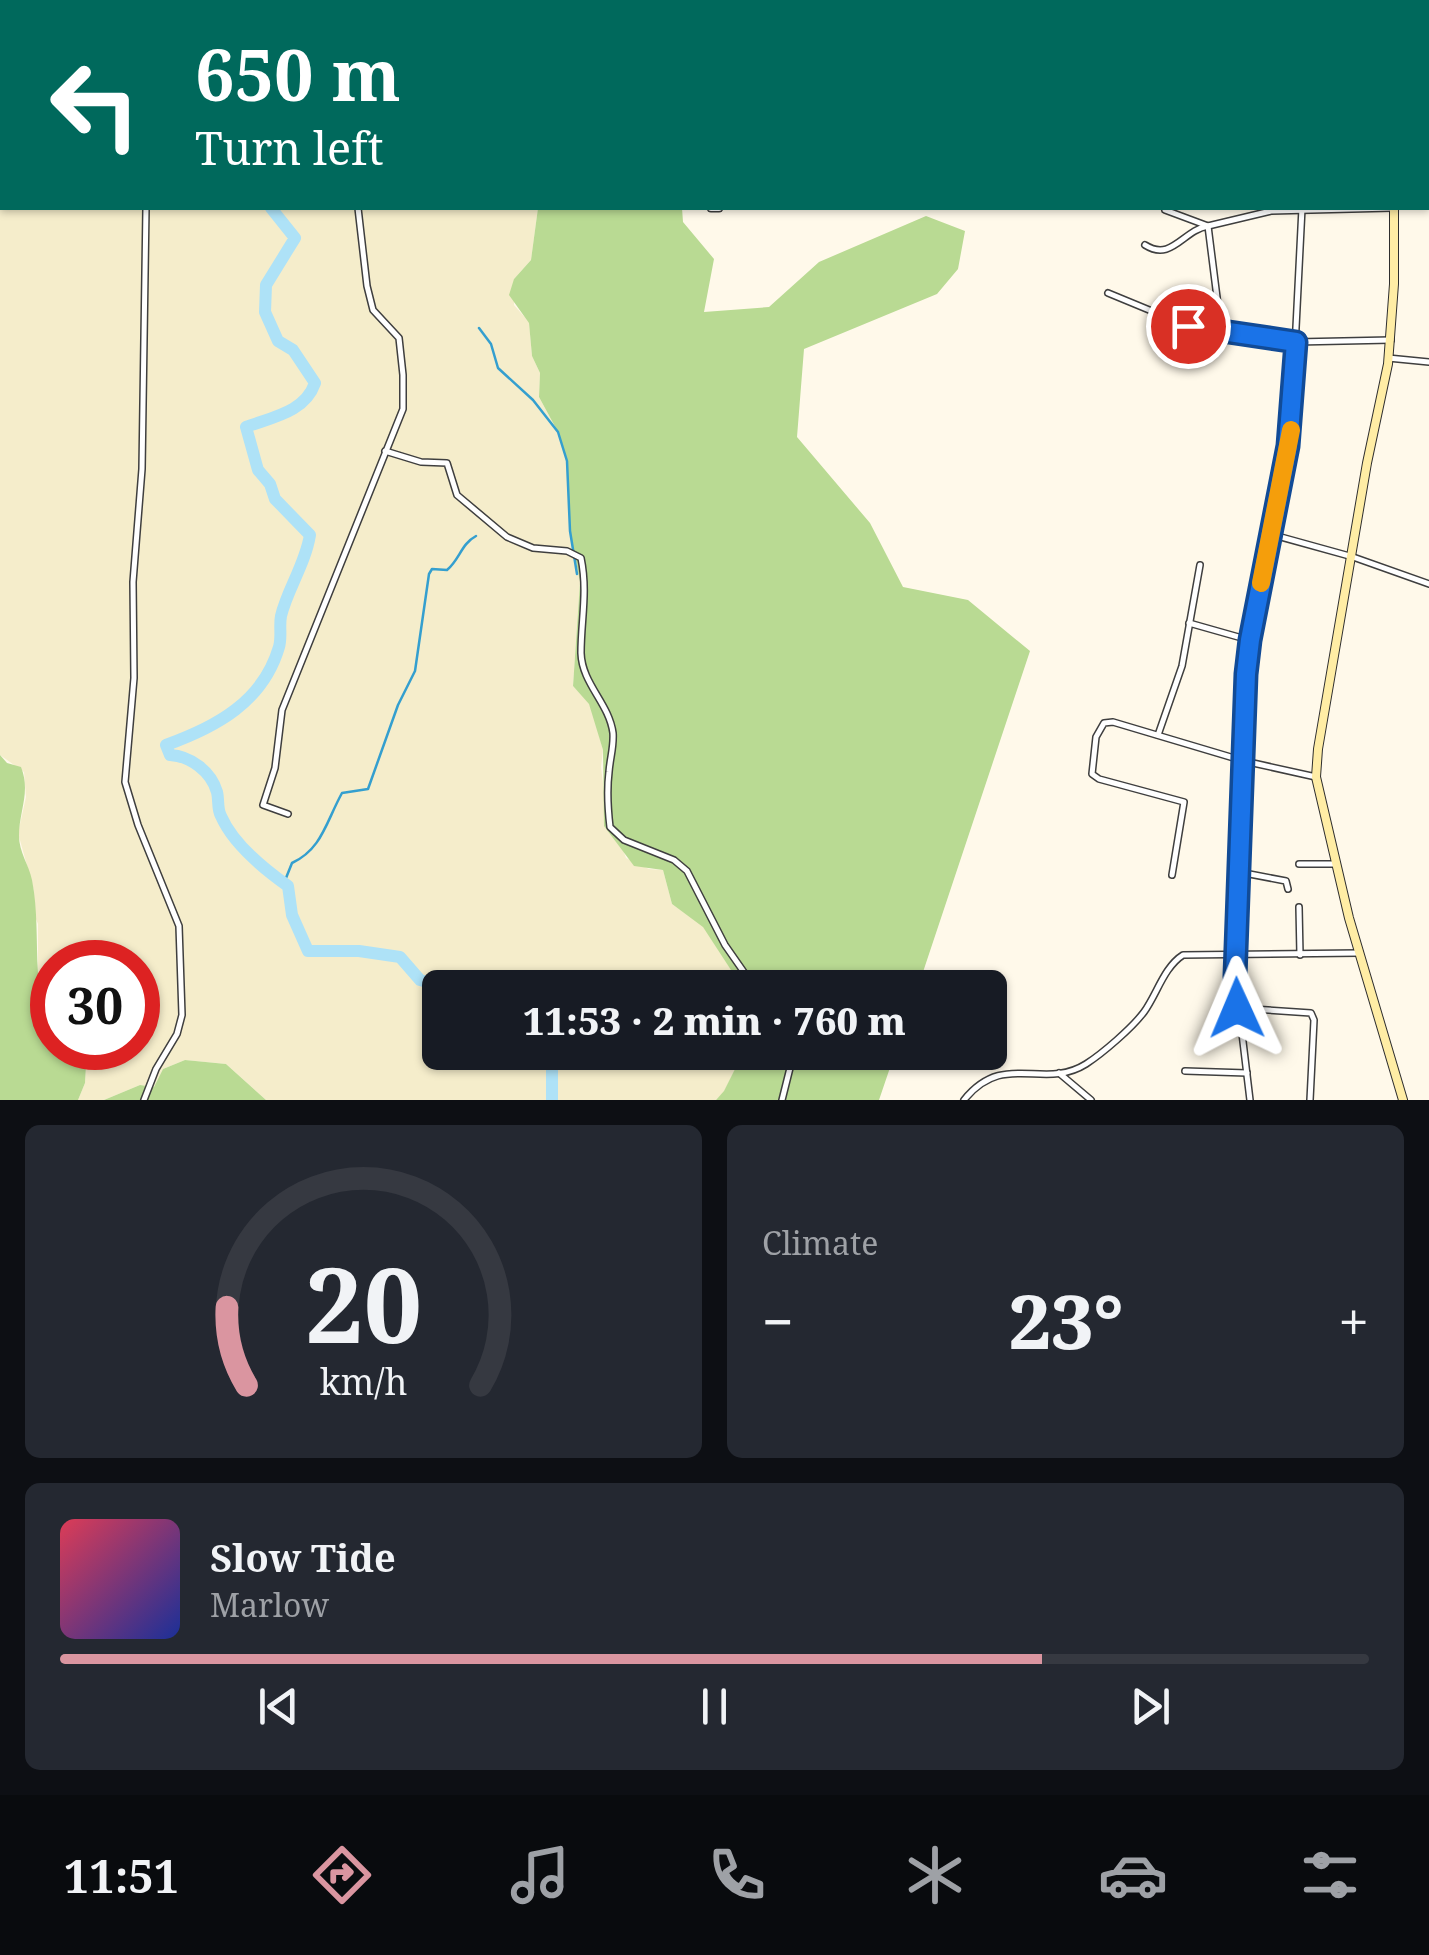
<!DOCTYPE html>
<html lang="en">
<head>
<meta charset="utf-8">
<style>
  body { margin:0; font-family:"Noto Serif",serif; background:#242831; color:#f1f3f6; height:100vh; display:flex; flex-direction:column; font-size:38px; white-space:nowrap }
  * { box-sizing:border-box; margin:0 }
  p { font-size:32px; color:#9ea1a6 }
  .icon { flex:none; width:55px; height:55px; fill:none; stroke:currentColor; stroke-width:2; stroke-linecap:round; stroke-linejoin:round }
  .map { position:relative; height:1100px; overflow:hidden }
  .details { display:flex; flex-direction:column; gap:25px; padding:25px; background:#0d0f14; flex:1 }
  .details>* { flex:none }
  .top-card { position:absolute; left:0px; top:0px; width:1430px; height:210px; box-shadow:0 2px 8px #0004; background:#00695c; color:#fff; overflow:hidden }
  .speed { position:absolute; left:30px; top:940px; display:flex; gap:20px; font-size:50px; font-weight:700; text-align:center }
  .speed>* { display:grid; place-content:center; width:130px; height:130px; border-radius:50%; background:#171b24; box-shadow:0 2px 8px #0004; line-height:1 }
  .speed .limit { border:15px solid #d22; background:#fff; color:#111 }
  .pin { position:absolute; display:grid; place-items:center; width:85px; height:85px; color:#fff; margin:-42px; border:5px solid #fff; border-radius:50%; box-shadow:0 2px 10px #0007 }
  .me { position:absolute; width:110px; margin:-55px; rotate:359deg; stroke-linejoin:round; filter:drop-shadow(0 0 8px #0008) }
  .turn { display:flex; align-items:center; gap:35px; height:210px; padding:0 30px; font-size:45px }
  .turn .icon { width:130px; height:130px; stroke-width:2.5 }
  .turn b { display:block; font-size:70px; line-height:85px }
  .big { font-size:75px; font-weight:800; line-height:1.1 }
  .details .widget { flex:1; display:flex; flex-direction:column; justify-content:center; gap:15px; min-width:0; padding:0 35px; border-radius:15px; background:#242831 }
  .details .dial { align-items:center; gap:0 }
  .dial svg { height:260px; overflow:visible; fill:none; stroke:#363941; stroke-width:7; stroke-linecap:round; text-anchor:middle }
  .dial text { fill:#f1f3f6; stroke:none }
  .song { display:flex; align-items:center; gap:30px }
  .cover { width:120px; height:120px; border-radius:15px; background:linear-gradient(135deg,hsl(350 70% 55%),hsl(230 70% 35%)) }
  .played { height:10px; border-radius:5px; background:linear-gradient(90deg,#da95a0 75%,#363941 75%) }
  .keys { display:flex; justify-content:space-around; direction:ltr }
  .heat { display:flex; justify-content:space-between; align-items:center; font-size:55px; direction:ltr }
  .details .tiles { flex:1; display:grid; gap:25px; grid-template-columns:1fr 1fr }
  .widget:last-child { grid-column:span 2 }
  .trip { position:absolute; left:422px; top:970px; width:585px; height:100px; border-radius:15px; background:#171b24; box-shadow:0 2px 8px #0004; font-weight:800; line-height:100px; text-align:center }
  .tab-bar { display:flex; height:160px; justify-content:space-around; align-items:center; background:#090b0e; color:#9ea1a6 }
  .tab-bar .icon { width:70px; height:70px }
  .tab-bar .selected { color:#da95a0 }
  .tab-bar b { font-size:45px; color:#f1f3f6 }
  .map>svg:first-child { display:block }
  .farmland { fill:#f5edcb }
  .forest { fill:#b9da93 }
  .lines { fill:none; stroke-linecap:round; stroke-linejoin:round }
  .stream { stroke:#349fcf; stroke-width:2.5 }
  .river { stroke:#aee2f7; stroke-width:12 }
  .minor-casing { stroke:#3f3f3f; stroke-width:8 }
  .tertiary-casing { stroke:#3f3f3f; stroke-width:9 }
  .secondary-casing { stroke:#2e2e2e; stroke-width:10 }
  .minor { stroke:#fff; stroke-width:5 }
  .tertiary { stroke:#fff; stroke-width:6 }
  .secondary { stroke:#ffeda5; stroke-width:8 }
  .route-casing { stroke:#114b97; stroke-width:25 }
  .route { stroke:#1a73e8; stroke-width:18 }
  .slow { stroke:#f59e0b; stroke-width:18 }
</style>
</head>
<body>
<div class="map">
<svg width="1429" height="1100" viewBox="0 0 1429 1100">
  <rect width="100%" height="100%" fill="#fff9ea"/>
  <path class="farmland" d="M 0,0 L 589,0 L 2,2 L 2,208 L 538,208 L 531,260 L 514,279 L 514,305 L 529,322 L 532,356 L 540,373 L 539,397 L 558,432 L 567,461 L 570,531 L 580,582 L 573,686 L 589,703 L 594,717 L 603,750 L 601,767 L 605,800 L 626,858 L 649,869 L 663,870 L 672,904 L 703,926 L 742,987 L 440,988 L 440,1052 L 743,1053 L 724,1092 L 716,1100 L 266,1100 L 226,1064 L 185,1060 L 163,1069 L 154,1087 L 140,1085 L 104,1100 L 78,1100 L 85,1083 L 87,1048 L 138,1048 L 138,962 L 52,962 L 52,1010 L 42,993 L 38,975 L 38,924 L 34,914 L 34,891 L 18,833 L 26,797 L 24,772 L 0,755 Z"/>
  <g class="forest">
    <path d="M 538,208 L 682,208 L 683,222 L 714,259 L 704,312 L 769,307 L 819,262 L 926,216 L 965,231 L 958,269 L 937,294 L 804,349 L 797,437 L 870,523 L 903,587 L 968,600 L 1030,651 L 918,987 L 742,987 L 703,927 L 672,904 L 663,870 L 634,866 L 604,826 L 603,750 L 589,704 L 573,686 L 580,582 L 570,531 L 567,461 L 558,432 L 539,397 L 540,373 L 532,356 L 529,323 L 509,295 L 514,279 L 531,260 Z"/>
    <path d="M 0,755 L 7,763 L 21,767 C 31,792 19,811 19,836 C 19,852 29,865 32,880 C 38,910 36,942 38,973 C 39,987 48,996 52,1009 C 55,1020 52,1036 52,1048 L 87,1048 L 85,1083 L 78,1100 L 0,1100 Z"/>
    <path d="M 743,1053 L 895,1053 L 879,1100 L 716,1100 L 724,1091 Z"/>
    <path d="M 185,1060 L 226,1064 L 266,1100 L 104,1100 L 140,1085 L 154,1087 L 163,1069 Z"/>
  </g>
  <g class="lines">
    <g class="stream">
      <path d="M 479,328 L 491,344 L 498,368 L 533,400 L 558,432 L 567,461 L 570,531 L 577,574"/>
      <path d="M 284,883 L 292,863 C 322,849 326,822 342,793 L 368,789 L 398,705 L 415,671 L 429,574 L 432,569 L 447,570 C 460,559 461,544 476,536"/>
    </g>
    <g class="river">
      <path d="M 248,0 L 250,2"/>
      <path d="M 271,208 L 295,238 L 266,285 L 265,312 L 278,341 L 293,350 L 315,383 C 305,412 273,417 246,427 L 258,470 L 270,484 L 275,499 L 310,535 C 305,565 287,590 281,616 C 279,626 282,637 279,647 C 263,702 216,727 166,745 L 170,755 C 190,756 211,771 217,792 C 219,800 217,809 221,816 C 233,844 264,869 288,886 L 292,915 L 308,951 L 359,951 L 400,957 L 420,980 L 449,988"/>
      <path d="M 547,1052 L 552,1058 L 552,1100"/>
    </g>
    <g class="minor-casing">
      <g id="minor">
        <path d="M 154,0 L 154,2"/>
        <path d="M 1236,0 L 1237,2"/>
        <path d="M 1307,0 L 1308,2"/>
        <path d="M 355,2 L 355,0"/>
        <path d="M 877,2 L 878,0"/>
        <path d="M 1428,89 L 1429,89"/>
        <path d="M 1165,210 L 1208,226 L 1271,211 L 1392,208"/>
        <path d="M 1145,245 C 1172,262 1183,230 1208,226 L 1221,329"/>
        <path d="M 1108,293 L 1188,326 L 1253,337 L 1296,342 L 1391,340"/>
        <path d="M 1388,358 L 1429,362"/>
        <path d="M 385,451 L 421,462 L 447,463 L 457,495 L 507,537 L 533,548 L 567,551 L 581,558 C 588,592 581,620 581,653 C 582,684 609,703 613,733 C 614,747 610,758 609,772 C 607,788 608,810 610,827 L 624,840 L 674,860 L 687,871 L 725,945 L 755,988"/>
        <path d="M 1270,534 L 1353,557 L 1429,584"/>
        <path d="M 1189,623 L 1249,640"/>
        <path d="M 1158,735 L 1182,666 L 1200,565"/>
        <path d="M 288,814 L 263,805 L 275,768 L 282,710 L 403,409 L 403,375 L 399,338 L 373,310 L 367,286 L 358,208"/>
        <path d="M 1299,864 L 1337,864"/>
        <path d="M 1239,872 L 1286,881 L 1288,889"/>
        <path d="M 1172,875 L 1184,802 L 1099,779 L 1092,774 L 1096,737 L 1104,723 L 1113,722 L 1244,761 L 1316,777"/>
        <path d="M 1299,907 L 1300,955"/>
        <path d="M 1237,1008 L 1311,1013 L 1314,1020 L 1310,1100"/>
        <path d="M 1185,1071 L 1247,1073"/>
        <path d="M 1059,1073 L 1091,1100"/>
        <path d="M 144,1100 L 156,1069 L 177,1034 L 182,1015 L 179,926 L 138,825 L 125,782 L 134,678 L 133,582 L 142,469 L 146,208"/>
        <path d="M 782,1100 L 794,1052"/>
        <path d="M 964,1100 C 1004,1050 1043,1091 1086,1064 C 1103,1053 1132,1028 1144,1012 C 1157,994 1164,967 1183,955 L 1359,953"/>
        <path d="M 1250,1100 L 1235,975 L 1244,695 L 1250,640 L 1291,427 L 1302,208"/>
      </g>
    </g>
    <g class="tertiary-casing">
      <g id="tertiary">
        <path d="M 701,2 L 702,0"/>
        <path d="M 1133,2 L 1135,0"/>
        <path d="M 711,208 L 719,208"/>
      </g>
    </g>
    <g class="secondary-casing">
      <g id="secondary">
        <path d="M 1401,2 L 1401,0"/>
        <path d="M 1394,208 L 1394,284 L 1388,364 L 1367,463 L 1318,749 L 1316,777 L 1349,918 L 1403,1100"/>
      </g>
    </g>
    <use href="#minor" class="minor"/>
    <use href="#tertiary" class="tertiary"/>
    <use href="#secondary" class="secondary"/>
  </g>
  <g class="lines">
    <g class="route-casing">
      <path id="route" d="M 1188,326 L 1296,342 L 1288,446 L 1250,640 L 1246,674 L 1235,976 L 1237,1008"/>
    </g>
    <use href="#route" class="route"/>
    <path class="slow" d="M 1261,583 L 1291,430"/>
  </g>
</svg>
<div class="speed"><div class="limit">30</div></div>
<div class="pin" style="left:1188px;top:326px;background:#d93025"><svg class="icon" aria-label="arrive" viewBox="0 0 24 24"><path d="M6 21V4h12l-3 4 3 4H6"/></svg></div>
<svg class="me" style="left:1237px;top:1008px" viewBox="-20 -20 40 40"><path d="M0-17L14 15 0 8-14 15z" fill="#1a73e8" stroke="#fff" stroke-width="4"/></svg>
<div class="trip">11:53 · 2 min · 760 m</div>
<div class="top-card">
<div class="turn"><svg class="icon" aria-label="left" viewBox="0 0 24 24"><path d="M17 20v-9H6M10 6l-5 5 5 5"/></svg><div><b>650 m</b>Turn left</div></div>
</div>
</div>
<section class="details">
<div class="tiles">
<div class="widget dial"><svg viewBox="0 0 100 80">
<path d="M14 69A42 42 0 1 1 86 69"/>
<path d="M14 69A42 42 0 0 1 8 45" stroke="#da95a0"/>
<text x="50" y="56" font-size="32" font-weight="700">20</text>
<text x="50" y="72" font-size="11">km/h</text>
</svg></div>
<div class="widget"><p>Climate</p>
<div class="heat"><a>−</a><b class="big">23°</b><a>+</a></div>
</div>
<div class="widget">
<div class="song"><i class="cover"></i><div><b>Slow Tide</b><p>Marlow</p></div></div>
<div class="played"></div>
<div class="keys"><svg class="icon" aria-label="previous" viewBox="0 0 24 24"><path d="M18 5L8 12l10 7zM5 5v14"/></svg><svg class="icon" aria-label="pause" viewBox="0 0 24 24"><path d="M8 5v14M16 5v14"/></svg><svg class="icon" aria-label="next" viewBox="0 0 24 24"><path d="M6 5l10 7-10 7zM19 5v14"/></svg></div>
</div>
</div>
</section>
<nav class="tab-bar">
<b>11:51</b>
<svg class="icon selected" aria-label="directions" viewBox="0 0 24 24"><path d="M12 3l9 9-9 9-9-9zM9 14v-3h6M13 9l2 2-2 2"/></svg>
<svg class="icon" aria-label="music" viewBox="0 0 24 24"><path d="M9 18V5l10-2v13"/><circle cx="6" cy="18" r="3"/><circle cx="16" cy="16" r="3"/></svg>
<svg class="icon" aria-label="phone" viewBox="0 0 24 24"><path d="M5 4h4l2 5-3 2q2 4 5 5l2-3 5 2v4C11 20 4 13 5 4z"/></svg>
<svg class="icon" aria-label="climate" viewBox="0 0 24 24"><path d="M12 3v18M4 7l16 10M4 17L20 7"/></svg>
<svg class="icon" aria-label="car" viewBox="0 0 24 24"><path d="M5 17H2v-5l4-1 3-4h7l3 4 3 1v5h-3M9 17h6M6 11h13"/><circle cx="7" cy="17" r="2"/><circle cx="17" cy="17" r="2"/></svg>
<svg class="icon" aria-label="filters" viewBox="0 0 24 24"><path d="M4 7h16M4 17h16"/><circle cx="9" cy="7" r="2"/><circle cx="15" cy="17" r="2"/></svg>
</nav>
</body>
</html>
